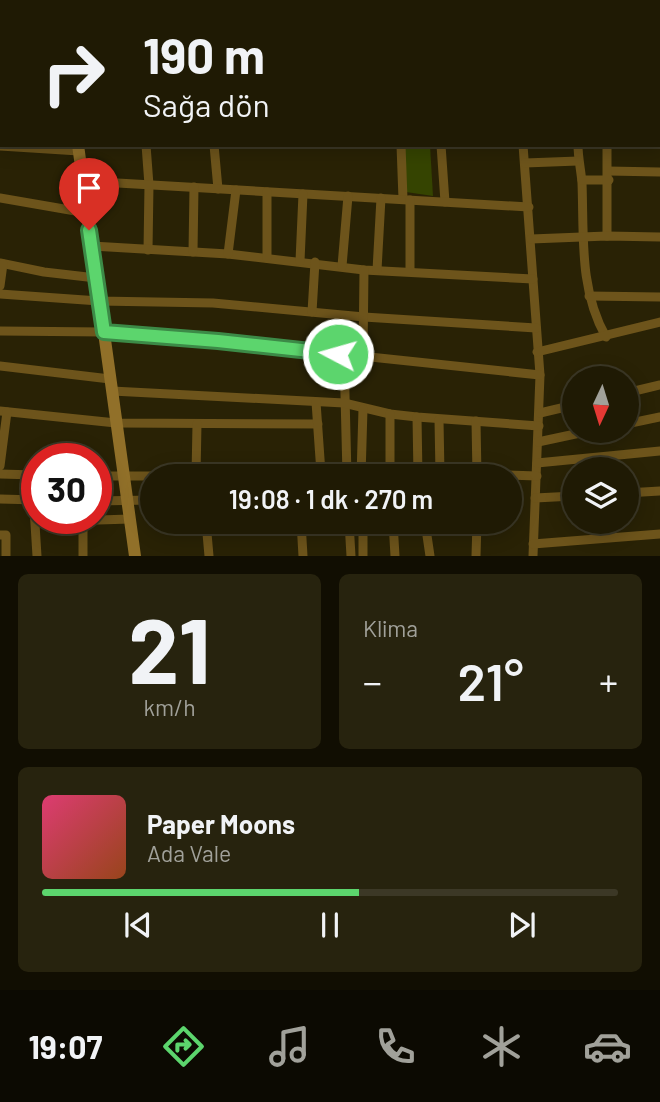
<!DOCTYPE html>
<html lang="tr">
<head>
<meta charset="utf-8">
<style>
  body { margin:0; font-family:Barlow,sans-serif; background:#27230e; color:#f1f3f6; height:100vh; display:flex; flex-direction:column; font-size:26px; white-space:nowrap }
  * { box-sizing:border-box; margin:0 }
  p { font-size:23px; color:#a1a19a }
  .icon { flex:none; width:38px; height:38px; fill:none; stroke:currentColor; stroke-width:2; stroke-linecap:round; stroke-linejoin:round }
  .map { position:relative; height:556px; overflow:hidden }
  .sheet { display:flex; flex-direction:column; gap:18px; padding:18px; background:#110e02; flex:1 }
  .sheet>* { flex:none }
  .top-card { position:absolute; left:0px; top:0px; width:662px; height:147px; box-shadow:0 4px 18px #0003,0 0 0 2px #3c3826; background:#1f1a04; color:#f1f3f6; overflow:hidden }
  .needle { width:46px; rotate:184deg }
  .buttons { position:absolute; left:562px; top:366px; display:grid; gap:14px }
  .buttons a { display:grid; place-items:center; width:77px; height:77px; border-radius:50%; background:#1f1a04; box-shadow:0 4px 18px #0003,0 0 0 2px #3c3826; font-size:35px }
  .speed { position:absolute; left:21px; top:443px; display:flex; gap:14px; font-size:35px; font-weight:700; text-align:center }
  .speed>* { display:grid; place-content:center; width:91px; height:91px; border-radius:50%; background:#1f1a04; box-shadow:0 4px 18px #0003,0 0 0 2px #3c3826; line-height:1 }
  .speed .limit { border:10px solid #d22; background:#fff; color:#111 }
  .pin { position:absolute; display:grid; place-items:center; width:60px; height:60px; color:#fff; margin:-72px -30px; border-radius:50% 50% 50% 0; rotate:-45deg; box-shadow:0 0 7px #0007 }
  .pin .icon { rotate:45deg }
  .me { position:absolute; width:77px; margin:-38px; rotate:276deg; stroke-linejoin:round; filter:drop-shadow(0 0 5px #0008) }
  .turn { display:flex; align-items:center; gap:24px; height:147px; padding:0 28px; font-size:32px }
  .turn .icon { width:91px; height:91px; stroke-width:2.5 }
  .turn b { display:block; font-size:49px; line-height:60px }
  .big { font-size:52px; font-weight:600; line-height:1.1 }
  .sheet .card { flex:1; display:flex; flex-direction:column; justify-content:center; gap:10px; min-width:0; padding:0 24px; border-radius:10px; background:#27230e }
  .sheet .dial { align-items:center; gap:0 }
  .dial b { font-size:91px; line-height:1 }
  .song { display:flex; align-items:center; gap:21px }
  .cover { width:84px; height:84px; border-radius:10px; background:linear-gradient(135deg,hsl(340 70% 55%),hsl(20 70% 35%)) }
  .played { height:7px; border-radius:4px; background:linear-gradient(90deg,#5cd56d 55%,#3c3826 55%) }
  .keys { display:flex; justify-content:space-around; direction:ltr }
  .heat { display:flex; justify-content:space-between; align-items:center; font-size:38px; direction:ltr }
  .sheet .tiles { flex:1; display:grid; gap:18px; grid-template-columns:1fr 1fr }
  .card:last-child { grid-column:span 2 }
  .trip { position:absolute; left:140px; top:464px; width:382px; height:70px; border-radius:35px; background:#1f1a04; box-shadow:0 4px 18px #0003,0 0 0 2px #3c3826; font-weight:600; line-height:70px; text-align:center }
  .dock { display:flex; height:112px; justify-content:space-around; align-items:center; background:#0c0a02; color:#a1a19a }
  .dock .icon { width:49px; height:49px }
  .dock .current { color:#5cd56d }
  .dock b { font-size:32px; color:#f1f3f6 }
  .map>svg:first-child { display:block }
  .green { fill:#354401 }
  .lines { fill:none; stroke-linecap:round; stroke-linejoin:round }
  .minor { stroke:#6d541b; stroke-width:9 }
  .tertiary { stroke:#6d541b; stroke-width:10 }
  .secondary { stroke:#917029; stroke-width:12 }
  .route-casing { stroke:#3c8a47; stroke-width:18 }
  .route { stroke:#5cd56d; stroke-width:12 }
</style>
</head>
<body>
<div class="map">
<svg width="660" height="556" viewBox="0 0 660 556">
  <rect width="100%" height="100%" fill="#292205"/>
  <path class="green" d="M 401,145 L 430,145 L 433,196 L 406,192 Z"/>
  <g class="lines">
    <g class="minor">
      <path d="M 107,0 L 107,2"/>
      <path d="M 146,0 L 146,2"/>
      <path d="M 201,0 L 201,2"/>
      <path d="M 265,0 L 265,2"/>
      <path d="M 332,0 L 333,2"/>
      <path d="M 391,0 L 391,2"/>
      <path d="M 432,0 L 432,2"/>
      <path d="M 507,0 L 507,2"/>
      <path d="M 605,2 L 605,0"/>
      <path d="M 1,53 L 2,60"/>
      <path d="M 146,145 L 149,185 L 148,250"/>
      <path d="M 214,145 L 218,189"/>
      <path d="M 401,145 L 403,199"/>
      <path d="M 441,145 L 445,202"/>
      <path d="M 523,145 L 540,375 L 533,556"/>
      <path d="M 578,145 C 578,158 581,170 582,183 C 584,235 579,290 606,337"/>
      <path d="M 0,146 L 79,151"/>
      <path d="M 525,163 L 578,161"/>
      <path d="M 608,171 L 660,172"/>
      <path d="M 582,180 L 609,180"/>
      <path d="M 83,181 L 529,207"/>
      <path d="M 0,198 L 87,213"/>
      <path d="M 410,200 L 410,271"/>
      <path d="M 607,236 L 607,145"/>
      <path d="M 531,239 L 607,236 L 660,237"/>
      <path d="M 92,246 L 228,254 L 364,270 L 533,279"/>
      <path d="M 193,252 L 194,187"/>
      <path d="M 228,254 L 236,190"/>
      <path d="M 267,258 L 267,192"/>
      <path d="M 300,261 L 303,194"/>
      <path d="M 0,263 L 44,272 L 96,278"/>
      <path d="M 342,266 L 348,196"/>
      <path d="M 377,270 L 381,198"/>
      <path d="M 0,286 L 3,264"/>
      <path d="M 0,294 L 99,301 L 213,303 L 364,317 L 536,328"/>
      <path d="M 589,296 L 660,297"/>
      <path d="M 312,312 L 315,262"/>
      <path d="M 0,331 L 104,332 L 218,341 L 540,375"/>
      <path d="M 537,352 L 660,322"/>
      <path d="M 344,354 L 347,476"/>
      <path d="M 363,356 L 364,270"/>
      <path d="M 0,366 L 110,379"/>
      <path d="M 112,391 L 344,403 L 390,414 L 417,417 L 539,426"/>
      <path d="M 626,393 L 660,385"/>
      <path d="M 0,411 L 116,423 L 318,424"/>
      <path d="M 540,413 L 574,405"/>
      <path d="M 417,417 L 418,476"/>
      <path d="M 439,420 L 440,474"/>
      <path d="M 476,421 L 477,476"/>
      <path d="M 626,424 L 660,417"/>
      <path d="M 538,442 L 594,430"/>
      <path d="M 537,463 L 660,451"/>
      <path d="M 0,466 L 7,412"/>
      <path d="M 0,474 L 35,475"/>
      <path d="M 32,475 L 37,556"/>
      <path d="M 196,475 L 197,424"/>
      <path d="M 96,476 L 152,476"/>
      <path d="M 160,476 L 321,473 L 316,402"/>
      <path d="M 361,476 L 363,409"/>
      <path d="M 390,476 L 390,414"/>
      <path d="M 398,476 L 477,474 L 537,476"/>
      <path d="M 626,493 L 660,491"/>
      <path d="M 535,498 L 574,496"/>
      <path d="M 0,499 L 37,500"/>
      <path d="M 96,501 L 152,500"/>
      <path d="M 36,522 L 130,519"/>
      <path d="M 83,522 L 83,556"/>
      <path d="M 206,522 L 209,556"/>
      <path d="M 301,522 L 303,556"/>
      <path d="M 349,522 L 351,556"/>
      <path d="M 363,522 L 363,556"/>
      <path d="M 393,522 L 395,556"/>
      <path d="M 425,522 L 430,556"/>
      <path d="M 0,535 L 6,535 L 6,556"/>
      <path d="M 533,544 L 660,534"/>
      <path d="M 476,556 L 477,522"/>
    </g>
    <path class="tertiary" d="M 0,5 L 3,0"/>
    <g class="secondary">
      <path d="M 56,0 L 56,2"/>
      <path d="M 78,145 L 135,556"/>
    </g>
  </g>
  <g class="lines">
    <g class="route-casing">
      <path id="route" d="M 89,230 L 104,332 L 218,341 L 338,354"/>
    </g>
    <use href="#route" class="route"/>
  </g>
</svg>
<div class="buttons">
<a><svg class="needle" viewBox="-14 -14 28 28"><path d="M0-13l5 13h-10z" fill="#e53935"/><path d="M0 13l5-13h-10z" fill="#a1a19a"/></svg></a>
<a><svg class="icon" aria-label="layers" viewBox="0 0 24 24"><path d="M12 4l9 5-9 5-9-5zM3 14l9 5 9-5"/></svg></a>
</div>
<div class="speed"><div class="limit">30</div></div>
<div class="pin" style="left:89px;top:230px;background:#d93025"><svg class="icon" aria-label="arrive" viewBox="0 0 24 24"><path d="M6 21V4h12l-3 4 3 4H6"/></svg></div>
<svg class="me" style="left:338px;top:354px" viewBox="-20 -20 40 40"><circle r="17" fill="#5cd56d" stroke="#fff" stroke-width="3"/><path d="M0-11L8 9 0 5-8 9z" fill="#fff"/></svg>
<div class="trip">19:08 · 1 dk · 270 m</div>
<div class="top-card">
<div class="turn"><svg class="icon" aria-label="right" viewBox="0 0 24 24"><path d="M7 20v-9h11M14 6l5 5-5 5"/></svg><div><b>190 m</b>Sağa dön</div></div>
</div>
</div>
<section class="sheet">
<div class="tiles">
<div class="card dial"><b>21</b><p>km/h</p></div>
<div class="card"><p>Klima</p>
<div class="heat"><a>−</a><b class="big">21°</b><a>+</a></div>
</div>
<div class="card">
<div class="song"><i class="cover"></i><div><b>Paper Moons</b><p>Ada Vale</p></div></div>
<div class="played"></div>
<div class="keys"><svg class="icon" aria-label="previous" viewBox="0 0 24 24"><path d="M18 5L8 12l10 7zM5 5v14"/></svg><svg class="icon" aria-label="pause" viewBox="0 0 24 24"><path d="M8 5v14M16 5v14"/></svg><svg class="icon" aria-label="next" viewBox="0 0 24 24"><path d="M6 5l10 7-10 7zM19 5v14"/></svg></div>
</div>
</div>
</section>
<nav class="dock">
<b>19:07</b>
<svg class="icon current" aria-label="directions" viewBox="0 0 24 24"><path d="M12 3l9 9-9 9-9-9zM9 14v-3h6M13 9l2 2-2 2"/></svg>
<svg class="icon" aria-label="music" viewBox="0 0 24 24"><path d="M9 18V5l10-2v13"/><circle cx="6" cy="18" r="3"/><circle cx="16" cy="16" r="3"/></svg>
<svg class="icon" aria-label="phone" viewBox="0 0 24 24"><path d="M5 4h4l2 5-3 2q2 4 5 5l2-3 5 2v4C11 20 4 13 5 4z"/></svg>
<svg class="icon" aria-label="climate" viewBox="0 0 24 24"><path d="M12 3v18M4 7l16 10M4 17L20 7"/></svg>
<svg class="icon" aria-label="car" viewBox="0 0 24 24"><path d="M5 17H2v-5l4-1 3-4h7l3 4 3 1v5h-3M9 17h6M6 11h13"/><circle cx="7" cy="17" r="2"/><circle cx="17" cy="17" r="2"/></svg>
</nav>
</body>
</html>
